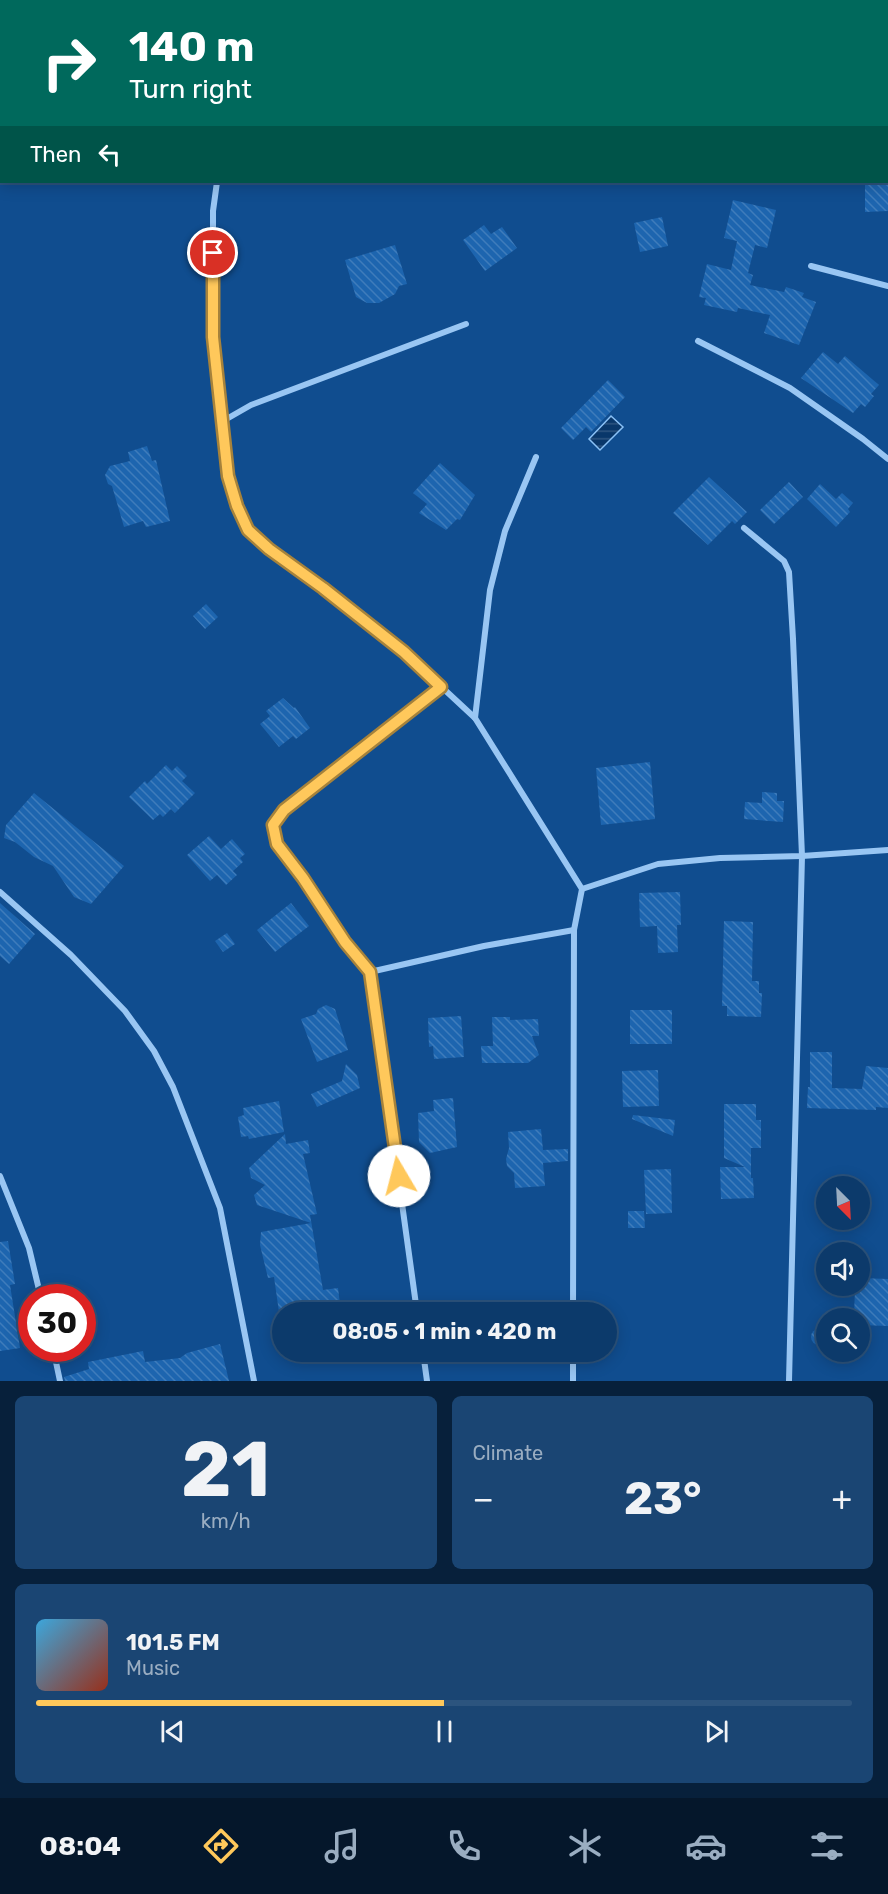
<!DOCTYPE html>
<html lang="en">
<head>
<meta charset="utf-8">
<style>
  body { margin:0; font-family:Rubik,sans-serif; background:#1a4573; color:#f1f3f6; height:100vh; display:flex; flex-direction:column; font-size:22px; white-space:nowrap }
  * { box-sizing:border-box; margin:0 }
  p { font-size:20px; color:#9aadc1 }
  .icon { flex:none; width:33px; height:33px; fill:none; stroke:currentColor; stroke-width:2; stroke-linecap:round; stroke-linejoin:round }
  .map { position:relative; height:1381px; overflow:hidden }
  .sheet { display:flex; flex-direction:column; gap:15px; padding:15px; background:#07203b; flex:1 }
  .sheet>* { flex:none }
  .top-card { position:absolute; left:0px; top:0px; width:888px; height:183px; box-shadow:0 3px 15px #0003,0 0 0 2px #2c547e; background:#00695c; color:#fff; overflow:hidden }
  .needle { width:39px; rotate:156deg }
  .fabs { position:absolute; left:816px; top:1176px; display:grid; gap:12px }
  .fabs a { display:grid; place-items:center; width:54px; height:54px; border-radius:50%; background:#0c3a6b; box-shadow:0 3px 15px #0003,0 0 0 2px #2c547e; font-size:30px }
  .speed { position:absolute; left:18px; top:1284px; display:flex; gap:12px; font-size:30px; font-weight:700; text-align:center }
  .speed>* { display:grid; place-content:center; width:78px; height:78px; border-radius:50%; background:#0c3a6b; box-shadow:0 3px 15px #0003,0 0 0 2px #2c547e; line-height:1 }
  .speed .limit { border:9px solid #d22; background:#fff; color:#111 }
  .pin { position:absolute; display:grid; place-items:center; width:51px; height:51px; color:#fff; margin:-26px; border:3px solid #fff; border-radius:50%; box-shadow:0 2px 6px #0007 }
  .me { position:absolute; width:66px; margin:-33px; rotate:352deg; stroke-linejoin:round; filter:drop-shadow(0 0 4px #0008) }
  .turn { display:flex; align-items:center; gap:21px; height:126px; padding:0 30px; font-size:27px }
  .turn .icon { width:78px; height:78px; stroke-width:2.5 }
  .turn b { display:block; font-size:42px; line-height:51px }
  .then { display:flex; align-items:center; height:57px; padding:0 30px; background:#0003; gap:12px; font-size:22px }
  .big { font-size:45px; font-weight:700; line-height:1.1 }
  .sheet .widget { flex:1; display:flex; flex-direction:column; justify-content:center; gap:9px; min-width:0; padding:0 21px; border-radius:9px; background:#1a4573 }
  .sheet .dial { align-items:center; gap:0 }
  .dial b { font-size:78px; line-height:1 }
  .song { display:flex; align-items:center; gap:18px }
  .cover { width:72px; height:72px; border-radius:9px; background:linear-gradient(135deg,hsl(200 70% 55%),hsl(10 70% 35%)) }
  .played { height:6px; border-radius:3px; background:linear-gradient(90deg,#ffc85b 50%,#2c547e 50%) }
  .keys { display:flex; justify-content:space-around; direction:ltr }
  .heat { display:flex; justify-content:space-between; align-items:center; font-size:33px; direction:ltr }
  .sheet .tiles { flex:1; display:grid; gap:15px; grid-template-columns:1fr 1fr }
  .widget:last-child { grid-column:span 2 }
  .trip { position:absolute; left:272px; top:1302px; width:345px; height:60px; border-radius:30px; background:#0c3a6b; box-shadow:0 3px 15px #0003,0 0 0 2px #2c547e; font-weight:700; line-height:60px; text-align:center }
  .dock { display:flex; height:96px; justify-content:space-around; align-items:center; background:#05172b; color:#9aadc1 }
  .dock .icon { width:42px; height:42px }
  .dock .on { color:#ffc85b }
  .dock b { font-size:27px; color:#f1f3f6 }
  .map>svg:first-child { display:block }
  .water { fill:url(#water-rules); stroke:#8ac1f6; stroke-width:1.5 }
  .building { fill:url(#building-back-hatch) }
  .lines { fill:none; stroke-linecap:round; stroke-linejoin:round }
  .minor { stroke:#99c6f3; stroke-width:6 }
  .route-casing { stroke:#a6823b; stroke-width:15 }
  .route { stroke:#ffc85b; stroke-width:10 }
</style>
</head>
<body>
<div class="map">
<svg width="888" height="1381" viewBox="0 0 888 1381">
  <defs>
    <pattern id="water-rules" width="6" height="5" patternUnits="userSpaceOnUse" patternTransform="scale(1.5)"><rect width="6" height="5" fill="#09376a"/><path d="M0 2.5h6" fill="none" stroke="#2e5580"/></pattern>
    <pattern id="building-back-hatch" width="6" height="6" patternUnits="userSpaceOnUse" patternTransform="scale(1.5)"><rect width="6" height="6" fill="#1d65af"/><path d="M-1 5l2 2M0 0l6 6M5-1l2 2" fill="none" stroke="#3f7cbb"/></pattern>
  </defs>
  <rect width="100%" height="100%" fill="#104d8f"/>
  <path class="water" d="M 611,416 L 623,427 L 600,450 L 589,439 Z"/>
  <g class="building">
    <path d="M 865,182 L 888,182 L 888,211 L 865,212 Z"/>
    <path d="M 733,200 L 776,210 L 767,248 L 755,245 L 748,273 L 753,275 L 750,285 L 784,292 L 786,287 L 804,293 L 802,297 L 816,302 L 799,345 L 764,333 L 770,315 L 738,308 L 737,312 L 704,305 L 706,298 L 699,297 L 707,264 L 731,270 L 737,241 L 724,238 Z"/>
    <path d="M 662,217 L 668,246 L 640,252 L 634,223 Z"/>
    <path d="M 484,225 L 491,234 L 502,227 L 517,248 L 485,271 L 463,240 Z"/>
    <path d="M 395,245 L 407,284 L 399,286 L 395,294 L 379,303 L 367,303 L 356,297 L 345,260 Z"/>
    <path d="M 823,352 L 838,364 L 845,356 L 879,385 L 871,394 L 874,396 L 865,407 L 861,404 L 853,413 L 801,378 Z"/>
    <path d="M 608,380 L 625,397 L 591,432 L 586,427 L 573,440 L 561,428 Z"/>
    <path d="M 147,446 L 152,461 L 156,460 L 170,521 L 146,527 L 143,521 L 124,527 L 112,486 L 108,484 L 105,475 L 110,466 L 130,461 L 128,452 Z"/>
    <path d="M 440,463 L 475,495 L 460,520 L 457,519 L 446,530 L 419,513 L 427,504 L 413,493 Z"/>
    <path d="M 709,477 L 747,512 L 735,524 L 732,521 L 708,545 L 673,513 Z"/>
    <path d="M 789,482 L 803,497 L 774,524 L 760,510 Z"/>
    <path d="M 820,484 L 836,499 L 842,493 L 853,503 L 848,509 L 850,512 L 836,527 L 807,499 Z"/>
    <path d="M 206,604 L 218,617 L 205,629 L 193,616 Z"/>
    <path d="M 283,698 L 294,708 L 295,707 L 310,728 L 296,739 L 293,736 L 279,747 L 260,724 L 270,716 L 266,711 Z"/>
    <path d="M 650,762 L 655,819 L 601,825 L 596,768 Z"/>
    <path d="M 166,765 L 172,771 L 177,766 L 187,776 L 182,781 L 195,793 L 175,813 L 171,809 L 163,817 L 160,814 L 153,820 L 129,797 L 145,781 L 147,784 Z"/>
    <path d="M 762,792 L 777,793 L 777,801 L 784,801 L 783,822 L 744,819 L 745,802 L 762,803 Z"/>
    <path d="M 34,793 L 124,866 L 91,904 L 74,897 L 53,866 L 34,857 L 15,842 L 4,838 L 6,825 Z"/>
    <path d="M 209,836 L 221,849 L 232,839 L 245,854 L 240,858 L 243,862 L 233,871 L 237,875 L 226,885 L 217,875 L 210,881 L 187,855 Z"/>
    <path d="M 680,892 L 681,925 L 677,925 L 678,952 L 658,953 L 657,926 L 640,927 L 639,893 Z"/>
    <path d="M 0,903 L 35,934 L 9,964 L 0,956 Z"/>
    <path d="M 291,903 L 309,926 L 275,952 L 257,930 Z"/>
    <path d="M 724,921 L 753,922 L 752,981 L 759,981 L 759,993 L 762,993 L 761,1017 L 727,1016 L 727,1006 L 722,1006 Z"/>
    <path d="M 227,933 L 235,944 L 223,952 L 215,941 Z"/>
    <path d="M 326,1005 L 335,1009 L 348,1050 L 317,1062 L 301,1019 L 316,1014 L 318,1009 Z"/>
    <rect x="630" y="1010" width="42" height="34"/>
    <path d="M 461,1016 L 464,1057 L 434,1059 L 433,1046 L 429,1047 L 428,1018 Z"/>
    <path d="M 492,1017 L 510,1017 L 510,1020 L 538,1019 L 539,1036 L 532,1036 L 539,1055 L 528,1063 L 482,1063 L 481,1046 L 493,1046 Z"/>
    <path d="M 810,1052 L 832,1052 L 832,1088 L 862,1089 L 866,1066 L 888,1068 L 888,1108 L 876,1107 L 876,1110 L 807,1108 L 808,1087 L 810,1087 Z"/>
    <path d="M 346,1064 L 357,1075 L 360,1088 L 317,1107 L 311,1094 L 342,1081 Z"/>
    <path d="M 658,1070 L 659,1106 L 623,1107 L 622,1071 Z"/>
    <path d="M 453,1098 L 457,1147 L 430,1153 L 419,1142 L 418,1113 L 434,1111 L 433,1100 Z"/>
    <path d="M 279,1101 L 284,1132 L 249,1139 L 248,1136 L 241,1137 L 238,1117 L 244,1115 L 243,1108 Z"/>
    <path d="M 724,1104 L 756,1104 L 756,1120 L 761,1120 L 761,1148 L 751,1148 L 751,1178 L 753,1178 L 754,1198 L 721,1199 L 720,1167 L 745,1167 L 724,1158 Z"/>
    <path d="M 633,1115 L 675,1120 L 673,1136 L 632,1119 Z"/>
    <path d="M 541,1129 L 543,1150 L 568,1149 L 568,1161 L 543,1163 L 545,1186 L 515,1188 L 514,1173 L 507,1166 L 506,1159 L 509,1148 L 508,1132 Z"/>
    <path d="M 285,1134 L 286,1144 L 308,1140 L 310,1153 L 303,1154 L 317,1214 L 310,1215 L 323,1290 L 338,1288 L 341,1312 L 279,1312 L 274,1277 L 268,1278 L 260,1245 L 261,1232 L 311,1223 L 257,1205 L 254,1195 L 265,1185 L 251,1178 L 249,1168 Z"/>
    <path d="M 671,1169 L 672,1213 L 646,1214 L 644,1170 Z"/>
    <path d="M 628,1211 L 644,1211 L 645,1228 L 628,1228 Z"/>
    <path d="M 8,1241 L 15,1284 L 10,1285 L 20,1348 L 0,1351 L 0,1242 Z"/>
    <path d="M 860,1278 L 888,1279 L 888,1326 L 860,1325 L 860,1318 L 854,1318 L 855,1286 L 860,1286 Z"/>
    <circle cx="819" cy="1337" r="8"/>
    <path d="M 220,1344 L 229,1381 L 65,1381 L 64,1377 L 89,1369 L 88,1362 L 143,1351 L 145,1362 L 180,1358 L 187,1353 Z"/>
  </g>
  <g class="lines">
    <g class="minor">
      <path d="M 120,0 L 120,2"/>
      <path d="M 230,0 L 230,2"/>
      <path d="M 217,182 L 213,211 L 213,337 L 228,476 L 237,506 L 248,530 L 269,549 L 323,587 L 404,652 L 475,718"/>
      <path d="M 811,266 L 888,286"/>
      <path d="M 698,341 L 790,388 L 863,439 L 888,459"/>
      <path d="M 223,421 L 251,405 L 466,324"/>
      <path d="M 536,457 L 505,531 L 490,590 L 475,718 L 582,889 L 574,930 L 573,1312"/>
      <path d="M 744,528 L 784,561 L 789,572 L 793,639 L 802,856 L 789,1381"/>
      <path d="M 582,889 L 658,864 L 720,858 L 802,856 L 888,850"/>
      <path d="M 0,892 L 71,955 L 125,1011 L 154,1051 L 173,1087 L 220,1208 L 254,1381"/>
      <path d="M 370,972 L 345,942 L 303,877 L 277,844 L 272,825 L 284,810 L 441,687"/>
      <path d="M 0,1176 L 29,1248 L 41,1298"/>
      <path d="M 417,1312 L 370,972 L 484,946 L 574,930"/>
      <path d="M 53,1348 L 60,1381"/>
      <path d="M 423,1352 L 427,1381"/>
      <path d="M 573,1381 L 573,1352"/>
    </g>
  </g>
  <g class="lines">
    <g class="route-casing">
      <path id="route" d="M 213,253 L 213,337 L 228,476 L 237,506 L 248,530 L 269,549 L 323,588 L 404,652 L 441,687 L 284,810 L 273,825 L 277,844 L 303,878 L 345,942 L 370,972 L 399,1176"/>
    </g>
    <use href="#route" class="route"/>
  </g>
</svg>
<div class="fabs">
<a><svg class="needle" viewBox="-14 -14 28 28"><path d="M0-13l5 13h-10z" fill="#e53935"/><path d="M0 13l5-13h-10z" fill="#9aadc1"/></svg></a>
<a><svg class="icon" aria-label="sound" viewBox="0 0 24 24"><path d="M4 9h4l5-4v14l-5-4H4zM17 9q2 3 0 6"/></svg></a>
<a><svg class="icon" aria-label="search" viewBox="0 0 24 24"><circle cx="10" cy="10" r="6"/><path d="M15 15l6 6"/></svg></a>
</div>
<div class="speed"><div class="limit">30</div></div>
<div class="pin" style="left:213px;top:253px;background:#d93025"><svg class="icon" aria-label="arrive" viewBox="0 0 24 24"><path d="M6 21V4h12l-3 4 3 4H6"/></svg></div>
<svg class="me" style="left:399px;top:1176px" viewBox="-20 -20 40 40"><circle r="19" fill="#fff"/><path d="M0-13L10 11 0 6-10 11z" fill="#ffc85b"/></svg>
<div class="trip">08:05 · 1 min · 420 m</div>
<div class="top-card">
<div class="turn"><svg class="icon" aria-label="right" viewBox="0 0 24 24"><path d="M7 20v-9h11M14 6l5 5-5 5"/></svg><div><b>140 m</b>Turn right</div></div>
<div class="then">Then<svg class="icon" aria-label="left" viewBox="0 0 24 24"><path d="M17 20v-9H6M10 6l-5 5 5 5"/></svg></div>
</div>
</div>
<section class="sheet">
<div class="tiles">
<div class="widget dial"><b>21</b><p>km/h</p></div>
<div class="widget"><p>Climate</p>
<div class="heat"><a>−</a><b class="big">23°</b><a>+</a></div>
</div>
<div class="widget">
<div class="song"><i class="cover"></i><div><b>101.5 FM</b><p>Music</p></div></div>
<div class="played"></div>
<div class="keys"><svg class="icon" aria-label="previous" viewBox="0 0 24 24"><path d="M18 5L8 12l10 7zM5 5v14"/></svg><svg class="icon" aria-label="pause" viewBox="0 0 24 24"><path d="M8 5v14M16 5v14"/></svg><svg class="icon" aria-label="next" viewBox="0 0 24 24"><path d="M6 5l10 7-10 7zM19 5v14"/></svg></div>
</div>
</div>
</section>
<nav class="dock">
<b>08:04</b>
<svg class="icon on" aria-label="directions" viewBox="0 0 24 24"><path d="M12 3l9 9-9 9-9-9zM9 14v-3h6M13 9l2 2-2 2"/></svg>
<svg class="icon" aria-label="music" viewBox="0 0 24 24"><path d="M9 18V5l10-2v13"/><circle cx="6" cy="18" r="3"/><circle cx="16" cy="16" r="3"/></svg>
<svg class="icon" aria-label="phone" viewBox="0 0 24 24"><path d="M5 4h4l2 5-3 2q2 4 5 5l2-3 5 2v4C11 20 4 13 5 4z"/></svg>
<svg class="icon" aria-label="climate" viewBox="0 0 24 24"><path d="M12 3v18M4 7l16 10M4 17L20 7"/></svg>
<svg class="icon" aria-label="car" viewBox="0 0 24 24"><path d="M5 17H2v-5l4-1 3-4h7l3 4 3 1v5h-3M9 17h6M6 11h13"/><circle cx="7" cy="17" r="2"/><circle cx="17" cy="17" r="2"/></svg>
<svg class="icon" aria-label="filters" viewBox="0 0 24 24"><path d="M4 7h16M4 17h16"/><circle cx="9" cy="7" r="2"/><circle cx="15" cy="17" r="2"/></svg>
</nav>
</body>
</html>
